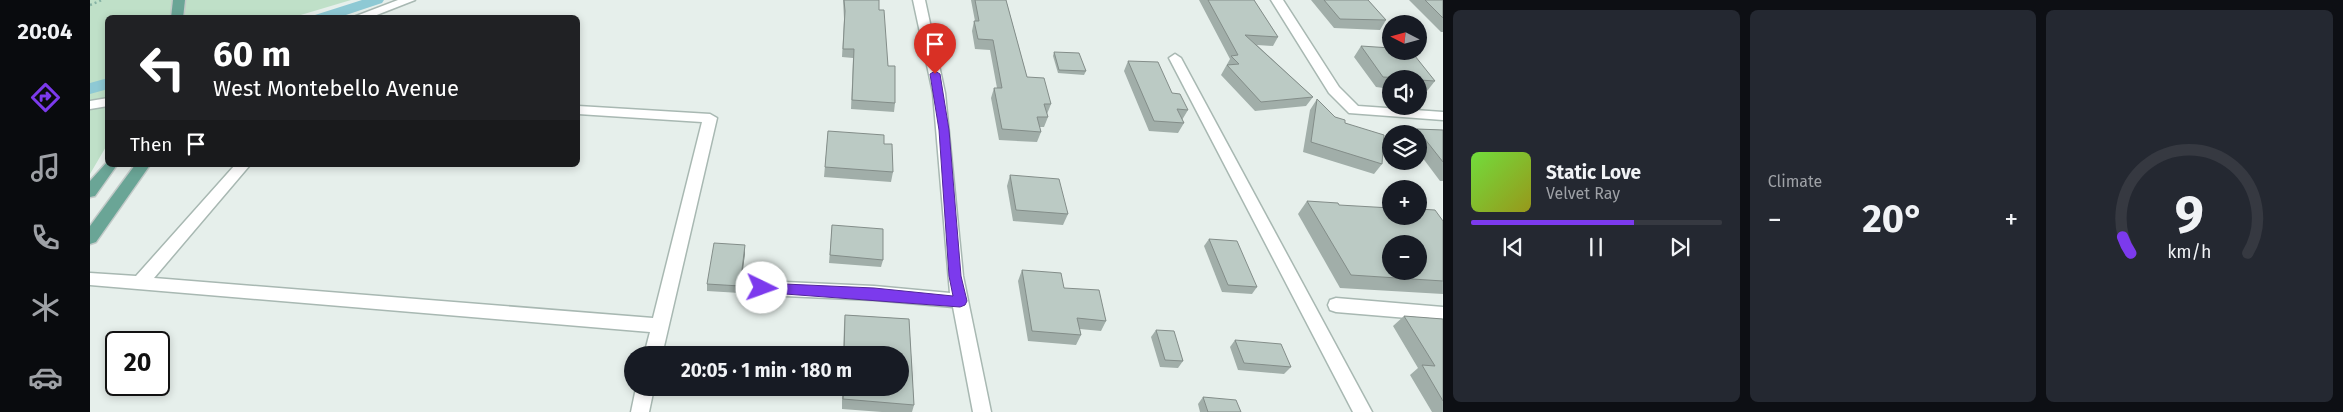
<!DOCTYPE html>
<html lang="en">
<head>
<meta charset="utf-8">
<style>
  body { margin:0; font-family:"Fira Sans",sans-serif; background:#242831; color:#f1f3f6; height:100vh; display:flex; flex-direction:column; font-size:19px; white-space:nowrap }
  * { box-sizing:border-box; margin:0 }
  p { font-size:16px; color:#9ea1a6 }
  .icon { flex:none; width:28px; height:28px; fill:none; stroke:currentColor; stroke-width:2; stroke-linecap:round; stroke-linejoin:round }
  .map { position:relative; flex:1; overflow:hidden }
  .side { display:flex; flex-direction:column; gap:10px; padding:10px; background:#0d0f14; width:900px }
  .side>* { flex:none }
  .hud { position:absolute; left:15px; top:15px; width:475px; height:152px; border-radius:8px; box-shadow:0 2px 8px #0003; background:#202124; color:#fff; overflow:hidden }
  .needle { width:32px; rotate:276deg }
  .buttons { position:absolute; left:1292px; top:15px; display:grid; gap:10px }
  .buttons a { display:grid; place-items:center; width:45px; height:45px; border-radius:50%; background:#171b24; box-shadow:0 2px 8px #0003; font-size:25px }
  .speed { position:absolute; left:15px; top:331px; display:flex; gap:10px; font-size:25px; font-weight:700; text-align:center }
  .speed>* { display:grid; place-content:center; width:65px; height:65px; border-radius:50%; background:#171b24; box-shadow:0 2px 8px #0003; line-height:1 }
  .speed .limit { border:2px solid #111; border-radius:8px; background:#fff; color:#111 }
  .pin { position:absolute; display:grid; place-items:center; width:42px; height:42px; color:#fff; margin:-51px -21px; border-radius:50% 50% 50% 0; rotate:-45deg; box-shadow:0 0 5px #0007 }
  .pin .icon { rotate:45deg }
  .me { position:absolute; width:55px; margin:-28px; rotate:93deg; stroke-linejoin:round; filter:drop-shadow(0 0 4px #0008) }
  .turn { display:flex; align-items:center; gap:18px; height:105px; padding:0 25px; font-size:22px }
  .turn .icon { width:65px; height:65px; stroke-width:2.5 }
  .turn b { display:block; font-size:35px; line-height:42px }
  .then { display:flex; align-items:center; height:48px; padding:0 25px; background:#0003; gap:10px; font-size:19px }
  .big { font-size:38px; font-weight:700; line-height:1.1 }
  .side .tile { flex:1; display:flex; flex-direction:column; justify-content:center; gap:8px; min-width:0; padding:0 18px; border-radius:8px; background:#242831 }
  .side .dial { align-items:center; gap:0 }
  .dial svg { height:130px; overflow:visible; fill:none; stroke:#363941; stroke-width:7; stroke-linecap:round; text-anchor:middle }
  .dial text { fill:#f1f3f6; stroke:none }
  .song { display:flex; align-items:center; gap:15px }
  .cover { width:60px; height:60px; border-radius:8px; background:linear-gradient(135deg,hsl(100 70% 55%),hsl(60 70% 35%)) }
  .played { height:5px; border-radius:2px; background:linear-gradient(90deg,#7c3aed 65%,#363941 65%) }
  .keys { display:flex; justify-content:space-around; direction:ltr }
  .heat { display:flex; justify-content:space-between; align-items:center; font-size:28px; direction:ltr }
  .side .tiles { flex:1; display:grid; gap:10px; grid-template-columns:repeat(3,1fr) }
  .trip { position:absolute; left:534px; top:346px; width:285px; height:50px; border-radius:25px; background:#171b24; box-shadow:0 2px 8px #0003; font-weight:700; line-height:50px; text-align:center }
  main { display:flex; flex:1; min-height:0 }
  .menu { display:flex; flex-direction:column; width:90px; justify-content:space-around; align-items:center; background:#090b0e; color:#9ea1a6 }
  .menu .icon { width:35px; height:35px }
  .menu .on { color:#7c3aed }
  .menu b { font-size:22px; color:#f1f3f6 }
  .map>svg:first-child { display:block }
  .green { fill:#bfe0c8 }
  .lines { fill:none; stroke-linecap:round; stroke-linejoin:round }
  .canal { fill:#8ec9d4; fill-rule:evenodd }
  .minor-casing { stroke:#a8b8b2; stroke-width:3 }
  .major-casing { stroke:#c2cac8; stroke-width:3 }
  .path { stroke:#86b3a5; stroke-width:2.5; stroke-dasharray:2 3; stroke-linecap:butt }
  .minor { fill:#fff; fill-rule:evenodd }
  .major { fill:#6aa596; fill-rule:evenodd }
  .wall { fill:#a1aea9 }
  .shaded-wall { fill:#838d89 }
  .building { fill:#bbcac4; stroke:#838d89; fill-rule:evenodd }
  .route { fill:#7c3aed; stroke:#51269a }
</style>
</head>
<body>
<main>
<nav class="menu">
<b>20:04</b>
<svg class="icon on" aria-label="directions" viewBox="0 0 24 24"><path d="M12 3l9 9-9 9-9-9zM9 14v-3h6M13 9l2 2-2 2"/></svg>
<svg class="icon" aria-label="music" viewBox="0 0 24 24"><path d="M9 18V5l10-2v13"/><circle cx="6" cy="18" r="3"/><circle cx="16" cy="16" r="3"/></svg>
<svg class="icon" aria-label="phone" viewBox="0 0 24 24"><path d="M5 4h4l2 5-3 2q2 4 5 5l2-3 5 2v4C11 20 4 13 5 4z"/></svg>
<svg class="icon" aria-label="climate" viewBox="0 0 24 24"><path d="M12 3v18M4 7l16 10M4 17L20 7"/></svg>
<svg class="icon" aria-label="car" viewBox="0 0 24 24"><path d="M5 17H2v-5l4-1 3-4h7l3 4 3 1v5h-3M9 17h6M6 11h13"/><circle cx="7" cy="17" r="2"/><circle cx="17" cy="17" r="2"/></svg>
</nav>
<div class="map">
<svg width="1353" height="412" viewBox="0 0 1353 412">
  <rect width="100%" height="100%" fill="#e6efeb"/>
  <path class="green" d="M 0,0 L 261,0 L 204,17 L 18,18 L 17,145 L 0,174 Z"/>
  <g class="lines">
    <g class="canal">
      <path d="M 272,0 L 294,0 L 292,3 L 247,18 L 223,18 L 225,15 Z"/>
      <path d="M 18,78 L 18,89 L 0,94 L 0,83 Z"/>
    </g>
    <g class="minor-casing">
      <g id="minor">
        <path d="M 308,0 L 325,0 L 279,18 L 261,18 Z"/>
        <path d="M 823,0 L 835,0 L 855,93 L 873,276 L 901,412 L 883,412 L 863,307 L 784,300 L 672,295 L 666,293 L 664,288 L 666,283 L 672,281 L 784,286 L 860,293 L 843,93 Z"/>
        <path d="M 1181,0 L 1193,0 L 1249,87 L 1268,106 L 1353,112 L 1353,120 L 1259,113 L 1239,93 Z"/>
        <path d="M 1085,54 L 1091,58 L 1282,412 L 1263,412 L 1079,58 Z"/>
        <path d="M 18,98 L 18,106 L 0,109 L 0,101 Z"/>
        <path d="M 488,106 L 620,114 L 627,118 L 572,355 L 554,355 L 560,332 L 0,285 L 0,273 L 46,276 L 145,165 L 160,165 L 64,278 L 563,318 L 612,122 L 488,114 Z"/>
        <path d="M 1246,298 L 1353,307 L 1353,321 L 1246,312 L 1240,310 L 1238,305 L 1240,300 Z"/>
        <path d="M 546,388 L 564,388 L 559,412 L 541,412 Z"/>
      </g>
    </g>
    <g class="major-casing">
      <g id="major">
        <path d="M 83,0 L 95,0 L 93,18 L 81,18 Z"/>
        <path d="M 18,161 L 18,165 L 27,165 L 5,196 L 0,197 L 0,181 Z"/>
        <path d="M 45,165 L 60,165 L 6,242 L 0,244 L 0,226 Z"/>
      </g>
    </g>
    <path class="path" d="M 0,5 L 12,0"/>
    <use href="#minor" class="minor"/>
    <use href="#major" class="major"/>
  </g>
  <g class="wall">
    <path d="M 753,0 L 789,0 L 789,10 L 798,66 L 805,103 L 804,112 L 761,109 L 763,58 L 752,57 L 754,19 Z"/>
    <path d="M 881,0 L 916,0 L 937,77 L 961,104 L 957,114 L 958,117 L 954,127 L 950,127 L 951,132 L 947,142 L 909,140 L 901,98 L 904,88 L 907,88 L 900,50 L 885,49 L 882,31 L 884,21 L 885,21 Z"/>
    <path d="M 1109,0 L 1164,0 L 1188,37 L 1183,46 L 1167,45 L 1223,97 L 1216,106 L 1165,111 L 1131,75 L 1140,59 Z"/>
    <path d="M 1221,0 L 1278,0 L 1296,20 L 1290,30 L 1244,28 Z"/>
    <path d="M 1319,0 L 1353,0 L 1353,32 L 1351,32 Z"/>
    <path d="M 1271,46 L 1345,81 L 1337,91 L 1329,91 L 1329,79 L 1301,79 L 1301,89 L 1286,87 L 1264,57 Z"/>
    <path d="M 964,52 L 996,71 L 994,75 L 968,73 L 963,56 Z"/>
    <path d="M 1038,61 L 1082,93 L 1098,110 L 1092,120 L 1094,123 L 1088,133 L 1059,131 L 1034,71 Z"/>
    <path d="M 1227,99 L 1245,117 L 1255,123 L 1292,164 L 1284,174 L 1213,152 L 1220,110 Z"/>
    <path d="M 1327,129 L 1353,130 L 1353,181 L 1350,181 L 1329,153 L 1329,134 L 1323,134 Z"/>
    <path d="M 738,131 L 794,144 L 803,172 L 801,182 L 734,177 Z"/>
    <path d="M 920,175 L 978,214 L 973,225 L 923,221 L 917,186 Z"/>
    <path d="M 1217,201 L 1353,221 L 1353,294 L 1250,288 L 1208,214 Z"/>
    <path d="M 742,225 L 793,260 L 791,267 L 739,263 Z"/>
    <path d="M 1119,239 L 1167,287 L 1162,294 L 1132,292 L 1114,246 Z"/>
    <path d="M 655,253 L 650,293 L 617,291 L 617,284 Z"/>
    <path d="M 932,270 L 974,288 L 1016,321 L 1011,331 L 990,329 L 991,335 L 986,345 L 938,341 L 928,281 Z"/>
    <path d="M 755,315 L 819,319 L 824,405 L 822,412 L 792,412 L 752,409 L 752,388 L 810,388 L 810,355 L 753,355 L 754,325 Z"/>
    <path d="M 1314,316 L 1353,319 L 1353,412 L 1342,412 L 1320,375 L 1328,368 L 1303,326 Z"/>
    <path d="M 1066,330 L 1093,361 L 1088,368 L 1070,367 L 1061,337 Z"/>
    <path d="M 1145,340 L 1201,367 L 1194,374 L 1148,370 L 1140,347 Z"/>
    <path d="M 1113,397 L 1151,412 L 1110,412 L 1108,404 Z"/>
  </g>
  <path class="shaded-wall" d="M 655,245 L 655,253 L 650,293 L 650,286 Z"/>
  <g class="building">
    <path d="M 754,0 L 789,0 L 789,10 L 794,10 L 798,66 L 805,66 L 805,103 L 762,100 L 764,49 L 753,49 L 755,11 Z"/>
    <path d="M 885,0 L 916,0 L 937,77 L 954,78 L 961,104 L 954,104 L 958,117 L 947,117 L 951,132 L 912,129 L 904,88 L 912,88 L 903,40 L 888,39 L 884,21 L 889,21 Z"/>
    <path d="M 1118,0 L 1164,0 L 1188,37 L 1155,35 L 1223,97 L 1171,102 L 1137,65 L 1149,64 L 1141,56 L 1148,55 Z"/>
    <path d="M 1234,0 L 1278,0 L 1296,20 L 1250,19 Z"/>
    <path d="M 1335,0 L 1353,0 L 1353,18 Z"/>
    <path d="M 1271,46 L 1301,48 L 1301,51 L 1321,51 L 1345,81 L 1329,80 L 1329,79 L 1293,77 Z"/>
    <path d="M 964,52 L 989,53 L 996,71 L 969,70 Z"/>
    <path d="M 1038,61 L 1068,62 L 1082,93 L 1090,94 L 1098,110 L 1087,109 L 1094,123 L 1064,121 Z"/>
    <path d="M 1227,99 L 1245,117 L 1255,120 L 1255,123 L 1294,135 L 1292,164 L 1221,142 Z"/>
    <path d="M 1327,129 L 1353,130 L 1353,162 Z"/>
    <path d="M 738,131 L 794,135 L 794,144 L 802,144 L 803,172 L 735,167 Z"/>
    <path d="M 920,175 L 969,179 L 978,214 L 926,210 Z"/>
    <path d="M 1217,201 L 1248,203 L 1249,205 L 1301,208 L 1301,216 L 1329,216 L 1329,209 L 1345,210 L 1353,221 L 1353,281 L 1261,275 ZM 1301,244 L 1329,244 L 1329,271 L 1301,271 Z"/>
    <path d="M 742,225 L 793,229 L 793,260 L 740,255 Z"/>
    <path d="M 1119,239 L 1147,241 L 1167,287 L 1138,285 Z"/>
    <path d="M 624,243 L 655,245 L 650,286 L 617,284 Z"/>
    <path d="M 932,270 L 971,273 L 974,288 L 1009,290 L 1016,321 L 987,318 L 991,335 L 942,331 Z"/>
    <path d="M 755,315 L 819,319 L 824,405 L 753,399 L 754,388 L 810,388 L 810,355 L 754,355 Z"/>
    <path d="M 1314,316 L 1353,319 L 1353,401 L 1332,365 L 1345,366 Z"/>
    <path d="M 1066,330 L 1084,331 L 1093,361 L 1075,360 Z"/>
    <path d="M 1145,340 L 1191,344 L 1201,367 L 1154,363 Z"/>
    <path d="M 1113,397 L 1146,400 L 1151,412 L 1118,412 Z"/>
  </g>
  <path class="route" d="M 845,71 L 850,74 L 859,130 L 871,276 L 877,301 L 875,305 L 870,307 L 668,292 L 666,288 L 672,283 L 784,288 L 863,296 L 859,276 L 849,130 L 840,74 Z"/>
</svg>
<div class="buttons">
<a><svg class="needle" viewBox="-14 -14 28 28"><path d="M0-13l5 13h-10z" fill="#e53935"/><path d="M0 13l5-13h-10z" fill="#9ea1a6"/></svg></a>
<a><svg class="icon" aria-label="sound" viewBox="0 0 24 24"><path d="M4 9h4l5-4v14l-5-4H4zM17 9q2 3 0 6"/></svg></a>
<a><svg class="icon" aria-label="layers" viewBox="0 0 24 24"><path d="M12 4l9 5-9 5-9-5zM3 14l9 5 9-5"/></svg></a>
<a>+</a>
<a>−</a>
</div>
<div class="speed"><div class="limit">20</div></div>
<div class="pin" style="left:845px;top:74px;background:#d93025"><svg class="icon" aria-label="arrive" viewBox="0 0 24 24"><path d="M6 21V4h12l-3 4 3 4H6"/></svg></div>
<svg class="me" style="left:672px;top:288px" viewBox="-20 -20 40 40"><circle r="19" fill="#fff"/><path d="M0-13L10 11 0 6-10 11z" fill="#7c3aed"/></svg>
<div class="trip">20:05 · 1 min · 180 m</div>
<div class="hud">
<div class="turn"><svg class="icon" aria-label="left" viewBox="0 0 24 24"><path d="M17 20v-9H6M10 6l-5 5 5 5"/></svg><div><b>60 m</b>West Montebello Avenue</div></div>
<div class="then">Then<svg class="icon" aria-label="arrive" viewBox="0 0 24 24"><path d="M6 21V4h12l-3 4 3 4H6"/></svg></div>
</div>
</div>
<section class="side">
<div class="tiles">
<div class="tile">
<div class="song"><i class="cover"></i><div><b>Static Love</b><p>Velvet Ray</p></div></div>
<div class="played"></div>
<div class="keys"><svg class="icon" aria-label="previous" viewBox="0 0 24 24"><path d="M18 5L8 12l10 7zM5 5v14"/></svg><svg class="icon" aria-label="pause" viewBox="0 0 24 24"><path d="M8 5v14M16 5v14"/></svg><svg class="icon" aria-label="next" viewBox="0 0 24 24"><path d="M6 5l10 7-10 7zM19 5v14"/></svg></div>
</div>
<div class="tile"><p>Climate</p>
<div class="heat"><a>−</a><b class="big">20°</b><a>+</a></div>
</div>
<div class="tile dial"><svg viewBox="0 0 100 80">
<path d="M14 69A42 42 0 1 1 86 69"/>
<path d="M14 69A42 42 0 0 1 9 59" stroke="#7c3aed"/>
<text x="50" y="56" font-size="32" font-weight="700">9</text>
<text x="50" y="72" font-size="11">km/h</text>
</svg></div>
</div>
</section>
</main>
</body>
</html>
